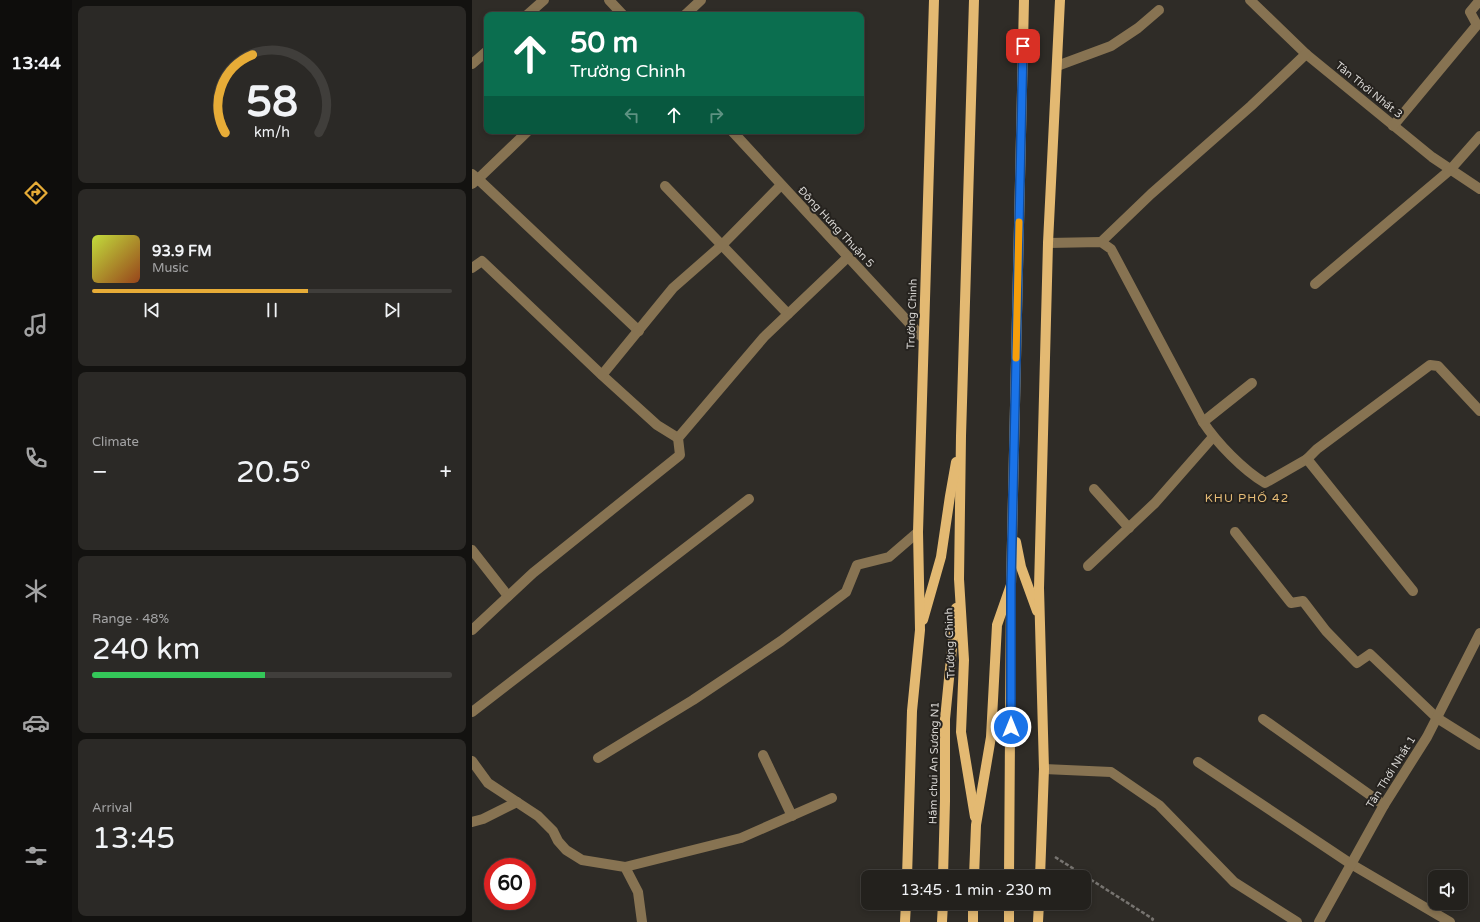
<!DOCTYPE html>
<html lang="en">
<head>
<meta charset="utf-8">
<style>
  body { margin:0; font-family:"Varela Round",sans-serif; background:#2b2926; color:#f1f3f6; height:100vh; display:flex; flex-direction:column; font-size:15px; white-space:nowrap }
  * { box-sizing:border-box; margin:0 }
  p { font-size:13px; color:#a3a3a4 }
  .icon { flex:none; width:22px; height:22px; fill:none; stroke:currentColor; stroke-width:2; stroke-linecap:round; stroke-linejoin:round }
  .map { position:relative; flex:1; overflow:hidden }
  .side { display:flex; flex-direction:column; gap:6px; padding:6px; background:#131210; width:400px }
  .side>* { flex:none }
  .hud { position:absolute; left:12px; top:12px; width:380px; height:122px; border-radius:8px; box-shadow:0 2px 6px #0003,0 0 0 1px #403e3b; background:#0b6e4f; color:#fff; overflow:hidden }
  .controls { position:absolute; left:956px; top:870px; display:grid; gap:8px }
  .controls a { display:grid; place-items:center; width:40px; height:40px; border-radius:8px; background:#23211d; box-shadow:0 2px 6px #0003,0 0 0 1px #403e3b; font-size:20px }
  .speed { position:absolute; left:12px; top:858px; display:flex; gap:8px; font-size:20px; font-weight:700; text-align:center }
  .speed>* { display:grid; place-content:center; width:52px; height:52px; border-radius:50%; background:#23211d; box-shadow:0 2px 6px #0003,0 0 0 1px #403e3b; line-height:1 }
  .speed .limit { border:6px solid #d22; background:#fff; color:#111 }
  .pin { position:absolute; display:grid; place-items:center; width:34px; height:34px; color:#fff; margin:-17px; border-radius:8px; box-shadow:0 2px 6px #0006 }
  .me { position:absolute; width:44px; margin:-22px; rotate:0deg; stroke-linejoin:round; filter:drop-shadow(0 0 3px #0008) }
  .turn { display:flex; align-items:center; gap:14px; height:84px; padding:0 20px; font-size:18px }
  .turn .icon { width:52px; height:52px; stroke-width:2.5 }
  .turn b { display:block; font-size:28px; line-height:34px }
  .lanes { display:flex; align-items:center; height:38px; padding:0 20px; background:#0003; justify-content:center; gap:20px; direction:ltr }
  .lanes .off { opacity:.35 }
  .big { font-size:30px; font-weight:600; line-height:1.1 }
  .side .tile { flex:1; display:flex; flex-direction:column; justify-content:center; gap:6px; min-width:0; padding:0 14px; border-radius:8px; background:#2b2926 }
  .side .dial { align-items:center; gap:0 }
  .dial svg { height:104px; overflow:visible; fill:none; stroke:#403e3b; stroke-width:7; stroke-linecap:round; text-anchor:middle }
  .dial text { fill:#f1f3f6; stroke:none }
  .song { display:flex; align-items:center; gap:12px }
  .cover { width:48px; height:48px; border-radius:6px; background:linear-gradient(135deg,hsl(70 70% 55%),hsl(20 70% 35%)) }
  .played { height:4px; border-radius:2px; background:linear-gradient(90deg,#e7ac37 60%,#403e3b 60%) }
  .keys { display:flex; justify-content:space-around; direction:ltr }
  .heat { display:flex; justify-content:space-between; align-items:center; font-size:22px; direction:ltr }
  .charge { height:6px; border-radius:3px; background:linear-gradient(90deg,#34c759 48%,#403e3b 0) }
  .trip { position:absolute; left:389px; top:870px; width:230px; height:40px; border-radius:8px; background:#23211d; box-shadow:0 2px 6px #0003,0 0 0 1px #403e3b; font-weight:600; line-height:40px; text-align:center }
  main { display:flex; flex:1; min-height:0 }
  .dock { display:flex; flex-direction:column; width:72px; justify-content:space-around; align-items:center; background:#0e0d0c; color:#a3a3a4 }
  .dock .icon { width:28px; height:28px }
  .dock .on { color:#e7ac37 }
  .dock b { font-size:18px; color:#f1f3f6 }
  .map>svg:first-child { display:block }
  .lines { fill:none; stroke-linecap:round; stroke-linejoin:round }
  .path { stroke:#777470; stroke-width:2.5; stroke-dasharray:4 2; stroke-linecap:butt }
  .minor { stroke:#877352; stroke-width:10 }
  .major { stroke:#e3b972; stroke-width:10 }
  .route-casing { stroke:#114b97; stroke-width:10 }
  .route { stroke:#1a73e8; stroke-width:7 }
  .slow { stroke:#f59e0b; stroke-width:7 }
  .labels { text-anchor:middle; dominant-baseline:central; stroke-width:4; stroke-linejoin:round; paint-order:stroke }
  .street-label { font-size:11px; fill:#d7d5d2; stroke:#25221e }
  .neighbourhood-label { font-size:12px; letter-spacing:1px; fill:#e7bd77; stroke:#25221e }
</style>
</head>
<body>
<main>
<nav class="dock">
<b>13:44</b>
<svg class="icon on" aria-label="directions" viewBox="0 0 24 24"><path d="M12 3l9 9-9 9-9-9zM9 14v-3h6M13 9l2 2-2 2"/></svg>
<svg class="icon" aria-label="music" viewBox="0 0 24 24"><path d="M9 18V5l10-2v13"/><circle cx="6" cy="18" r="3"/><circle cx="16" cy="16" r="3"/></svg>
<svg class="icon" aria-label="phone" viewBox="0 0 24 24"><path d="M5 4h4l2 5-3 2q2 4 5 5l2-3 5 2v4C11 20 4 13 5 4z"/></svg>
<svg class="icon" aria-label="climate" viewBox="0 0 24 24"><path d="M12 3v18M4 7l16 10M4 17L20 7"/></svg>
<svg class="icon" aria-label="car" viewBox="0 0 24 24"><path d="M5 17H2v-5l4-1 3-4h7l3 4 3 1v5h-3M9 17h6M6 11h13"/><circle cx="7" cy="17" r="2"/><circle cx="17" cy="17" r="2"/></svg>
<svg class="icon" aria-label="filters" viewBox="0 0 24 24"><path d="M4 7h16M4 17h16"/><circle cx="9" cy="7" r="2"/><circle cx="15" cy="17" r="2"/></svg>
</nav>
<section class="side">
<div class="tile dial"><svg viewBox="0 0 100 80">
<path d="M14 69A42 42 0 1 1 86 69"/>
<path d="M14 69A42 42 0 0 1 35 9" stroke="#e7ac37"/>
<text x="50" y="56" font-size="32" font-weight="700">58</text>
<text x="50" y="72" font-size="11">km/h</text>
</svg></div>
<div class="tile">
<div class="song"><i class="cover"></i><div><b>93.9 FM</b><p>Music</p></div></div>
<div class="played"></div>
<div class="keys"><svg class="icon" aria-label="previous" viewBox="0 0 24 24"><path d="M18 5L8 12l10 7zM5 5v14"/></svg><svg class="icon" aria-label="pause" viewBox="0 0 24 24"><path d="M8 5v14M16 5v14"/></svg><svg class="icon" aria-label="next" viewBox="0 0 24 24"><path d="M6 5l10 7-10 7zM19 5v14"/></svg></div>
</div>
<div class="tile"><p>Climate</p>
<div class="heat"><a>−</a><b class="big">20.5°</b><a>+</a></div>
</div>
<div class="tile"><p>Range · 48%</p><b class="big">240 km</b><div class="charge"></div></div>
<div class="tile"><p>Arrival</p><b class="big">13:45</b></div>
</section>
<div class="map">
<svg width="1008" height="922" viewBox="0 0 1008 922">
  <rect width="100%" height="100%" fill="#2f2c27"/>
  <g class="lines">
    <path class="path" d="M 583,857 L 681,919 L 679,922"/>
    <g class="minor">
      <path d="M 137,0 L 151,15"/>
      <path d="M 778,0 L 834,54 L 960,157 L 1008,189"/>
      <path d="M 55,15 L 72,0"/>
      <path d="M 213,15 L 229,0"/>
      <path d="M 0,64 L 15,51"/>
      <path d="M 585,66 L 639,46 L 666,28 L 687,10"/>
      <path d="M 921,126 L 1005,25 L 998,12 L 1008,0"/>
      <path d="M 260,131 L 451,338"/>
      <path d="M 0,174 L 6,179 L 56,131"/>
      <path d="M 0,184 L 6,179 L 167,331"/>
      <path d="M 193,186 L 316,314"/>
      <path d="M 629,242 L 679,194 L 779,106 L 834,54"/>
      <path d="M 576,243 L 629,242 L 639,249 L 731,422 C 745,443 771,470 793,483 L 835,459 L 845,449 L 958,365 L 966,366 L 1008,411"/>
      <path d="M 0,268 L 10,261 L 130,375 L 185,425 L 206,438"/>
      <path d="M 843,284 L 978,170 L 1008,136"/>
      <path d="M 130,375 L 201,288 L 250,245 L 309,185"/>
      <path d="M 731,422 L 780,383"/>
      <path d="M 835,459 L 941,591"/>
      <path d="M 622,489 L 657,528"/>
      <path d="M 763,532 L 819,603 L 831,601 L 854,631 L 885,663 L 898,654 L 965,718 L 1008,745"/>
      <path d="M 0,550 L 36,596"/>
      <path d="M 616,566 L 683,503 L 741,437"/>
      <path d="M 0,630 L 61,573 L 208,455 L 206,438 L 292,337 L 376,257"/>
      <path d="M 0,712 L 277,499"/>
      <path d="M 791,719 L 912,805"/>
      <path d="M 291,755 L 320,816"/>
      <path d="M 126,758 L 221,700 L 309,641 L 374,592 L 385,565 L 417,557 L 446,532"/>
      <path d="M 0,761 L 16,783 L 66,816 L 81,831 L 86,841 L 94,850 L 110,860 L 153,867 L 166,892 L 170,922"/>
      <path d="M 726,762 L 879,864 L 978,922"/>
      <path d="M 572,769 L 639,772 L 687,805 L 762,882 L 825,922"/>
      <path d="M 0,822 L 11,819 L 45,802"/>
      <path d="M 153,867 L 269,838 L 360,798"/>
      <path d="M 847,922 L 912,805 L 955,737 L 1008,633"/>
    </g>
    <g class="major">
      <path d="M 502,0 L 489,436 L 487,579 L 492,660 L 489,732 L 503,817"/>
      <path d="M 544,542 L 549,567 L 565,611"/>
      <path d="M 451,620 L 469,557 L 478,496 L 484,462"/>
      <path d="M 435,877 L 440,711 L 448,630 L 446,532 L 462,0"/>
      <path d="M 471,877 L 473,801 L 473,719 L 484,608"/>
      <path d="M 502,877 L 504,825 L 519,737 L 525,625 L 539,585 L 552,0"/>
      <path d="M 537,877 L 539,593"/>
      <path d="M 568,877 L 572,769 L 567,588 L 576,243 L 588,0"/>
      <path d="M 433,922 L 434,903"/>
      <path d="M 470,922 L 471,903"/>
      <path d="M 501,922 L 501,903"/>
      <path d="M 537,922 L 537,903"/>
      <path d="M 566,922 L 567,903"/>
    </g>
  </g>
  <g class="lines">
    <g class="route-casing">
      <path id="route" d="M 539,727 L 539,585 L 551,46"/>
    </g>
    <use href="#route" class="route"/>
    <path class="slow" d="M 544,358 L 547,222"/>
  </g>
  <g class="labels">
    <g class="street-label">
      <text transform="translate(897 90) rotate(39)">Tân Thới Nhất 3</text>
      <text transform="translate(364 227) rotate(47)">Đông Hưng Thuận 5</text>
      <text transform="translate(440 314) rotate(-88)">Trường Chinh</text>
      <text transform="translate(478 643) rotate(-92)">Trường Chinh</text>
      <text transform="translate(462 763) rotate(-89)">Hầm chui An Sương N1</text>
      <text transform="translate(919 772) rotate(-58)">Tân Thới Nhất 1</text>
    </g>
    <g class="neighbourhood-label">
      <text x="775" y="498">KHU PHỐ 42</text>
    </g>
  </g>
</svg>
<div class="controls">
<a><svg class="icon" aria-label="sound" viewBox="0 0 24 24"><path d="M4 9h4l5-4v14l-5-4H4zM17 9q2 3 0 6"/></svg></a>
</div>
<div class="speed"><div class="limit">60</div></div>
<div class="pin" style="left:551px;top:46px;background:#d93025"><svg class="icon" aria-label="arrive" viewBox="0 0 24 24"><path d="M6 21V4h12l-3 4 3 4H6"/></svg></div>
<svg class="me" style="left:539px;top:727px" viewBox="-20 -20 40 40"><circle r="17" fill="#1a73e8" stroke="#fff" stroke-width="3"/><path d="M0-11L8 9 0 5-8 9z" fill="#fff"/></svg>
<div class="trip">13:45 · 1 min · 230 m</div>
<div class="hud">
<div class="turn"><svg class="icon" aria-label="ahead" viewBox="0 0 24 24"><path d="M12 20V5M6 11l6-6 6 6"/></svg><div><b>50 m</b>Trường Chinh</div></div>
<div class="lanes"><svg class="icon off" aria-label="left" viewBox="0 0 24 24"><path d="M17 20v-9H6M10 6l-5 5 5 5"/></svg><svg class="icon" aria-label="ahead" viewBox="0 0 24 24"><path d="M12 20V5M6 11l6-6 6 6"/></svg><svg class="icon off" aria-label="right" viewBox="0 0 24 24"><path d="M7 20v-9h11M14 6l5 5-5 5"/></svg></div>
</div>
</div>
</main>
</body>
</html>
